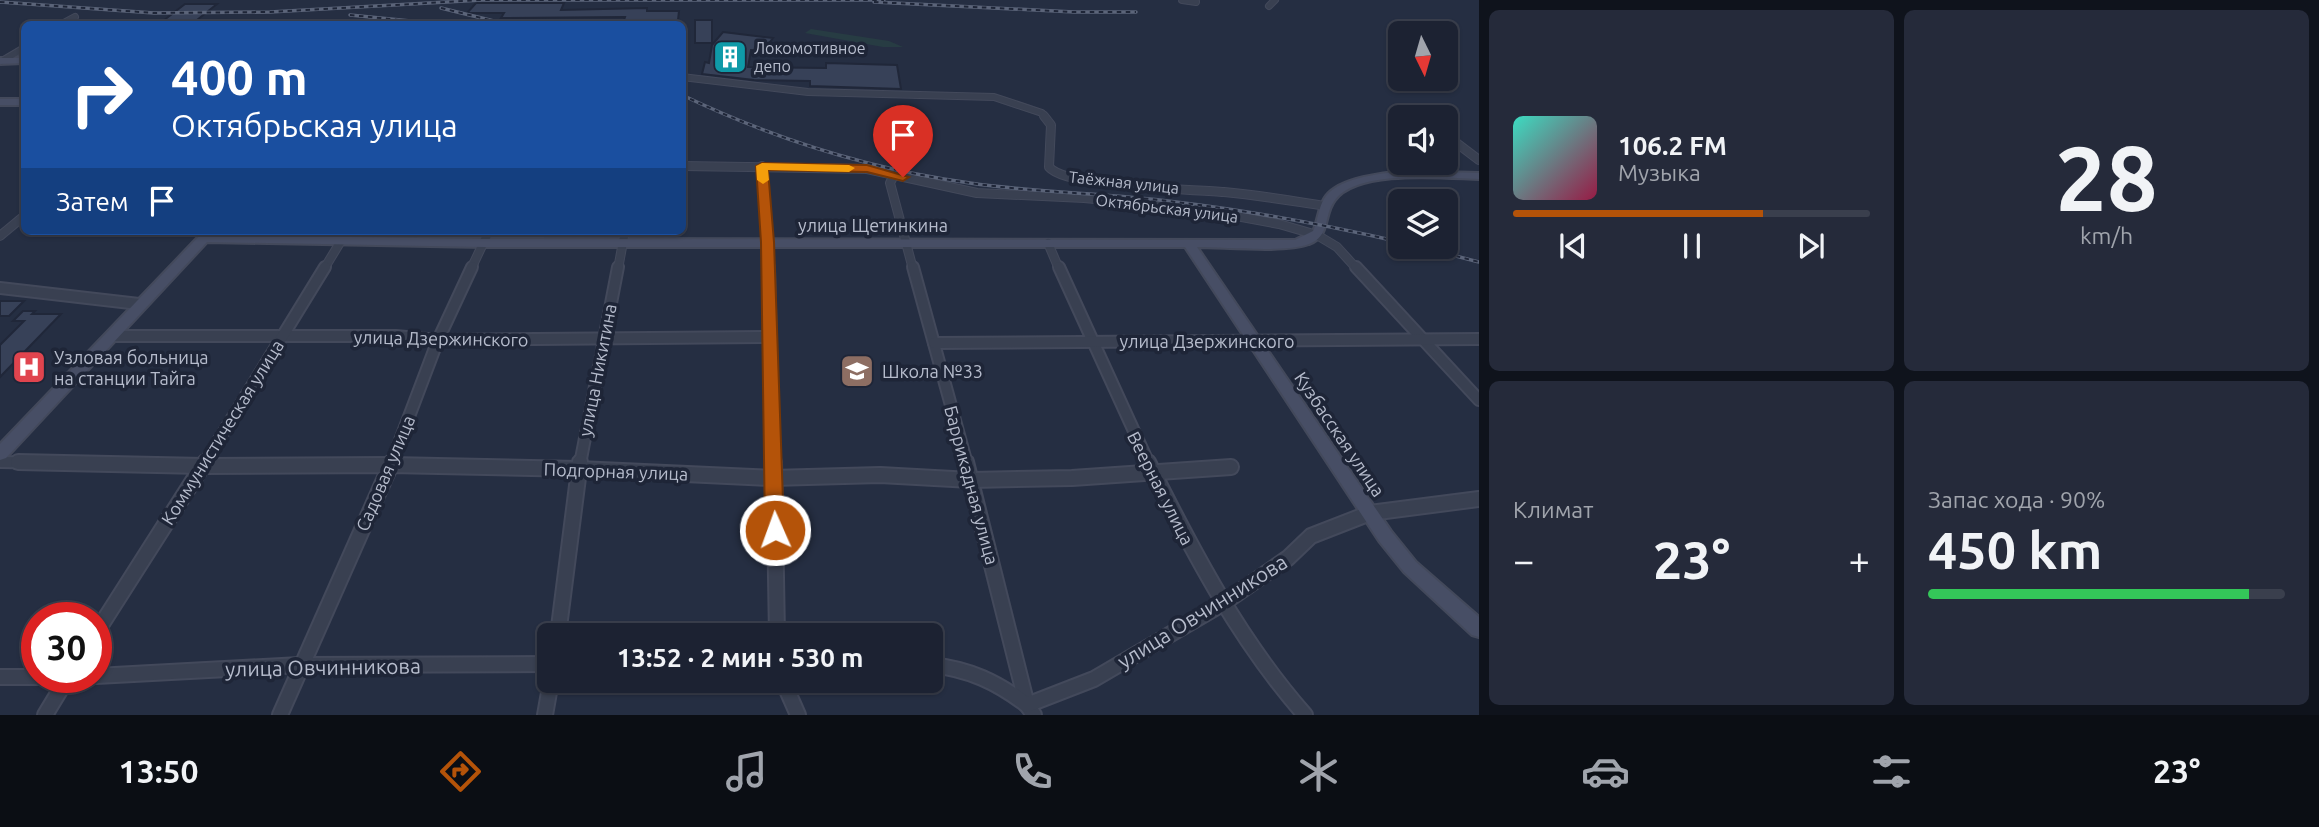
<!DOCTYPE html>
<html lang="ru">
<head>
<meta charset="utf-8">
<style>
  body { margin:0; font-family:Ubuntu,sans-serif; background:#252a3a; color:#f1f3f6; height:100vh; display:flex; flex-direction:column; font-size:26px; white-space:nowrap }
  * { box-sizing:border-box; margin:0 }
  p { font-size:23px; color:#a0a4ac }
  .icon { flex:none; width:38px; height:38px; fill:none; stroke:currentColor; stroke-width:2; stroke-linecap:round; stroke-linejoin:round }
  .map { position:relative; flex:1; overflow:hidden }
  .drawer { display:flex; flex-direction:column; gap:10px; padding:10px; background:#0f131c; width:840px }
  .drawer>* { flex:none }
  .top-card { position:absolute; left:21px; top:21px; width:665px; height:214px; border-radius:10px; box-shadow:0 2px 5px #0004,0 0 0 2px #3a3f4d; background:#1a4fa0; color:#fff; overflow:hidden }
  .needle { width:46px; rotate:175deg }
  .buttons { position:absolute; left:1388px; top:21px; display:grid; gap:14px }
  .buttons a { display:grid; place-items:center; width:70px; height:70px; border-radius:10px; background:#1c2232; box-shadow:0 2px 5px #0004,0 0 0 2px #3a3f4d; font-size:35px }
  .speed { position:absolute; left:21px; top:602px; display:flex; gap:14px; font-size:35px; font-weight:700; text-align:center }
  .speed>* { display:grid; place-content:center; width:91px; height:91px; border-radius:50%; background:#1c2232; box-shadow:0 2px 5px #0004,0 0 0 2px #3a3f4d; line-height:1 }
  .speed .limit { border:10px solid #d22; background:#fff; color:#111 }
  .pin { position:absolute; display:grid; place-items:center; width:60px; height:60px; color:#fff; margin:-72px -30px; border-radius:50% 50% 50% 0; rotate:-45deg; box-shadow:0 0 7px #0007 }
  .pin .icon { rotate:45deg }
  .me { position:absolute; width:77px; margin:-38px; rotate:358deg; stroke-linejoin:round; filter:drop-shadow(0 0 5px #0008) }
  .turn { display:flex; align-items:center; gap:24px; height:147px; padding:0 35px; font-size:32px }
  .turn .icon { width:91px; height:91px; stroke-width:2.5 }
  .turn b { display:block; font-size:49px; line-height:60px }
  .then { display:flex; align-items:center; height:66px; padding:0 35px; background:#0003; gap:14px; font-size:26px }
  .big { font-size:52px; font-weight:700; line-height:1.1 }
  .drawer .widget { flex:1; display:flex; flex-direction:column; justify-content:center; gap:10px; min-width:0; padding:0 24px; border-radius:10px; background:#252a3a }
  .drawer .dial { align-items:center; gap:0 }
  .dial b { font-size:91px; line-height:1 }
  .song { display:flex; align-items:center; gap:21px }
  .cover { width:84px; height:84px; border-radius:10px; background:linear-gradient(135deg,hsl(170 70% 55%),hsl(340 70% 35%)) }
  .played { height:7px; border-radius:4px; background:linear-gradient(90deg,#b45309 70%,#3a3f4d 70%) }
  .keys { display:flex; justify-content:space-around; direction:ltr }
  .heat { display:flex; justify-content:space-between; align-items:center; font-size:38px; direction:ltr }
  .charge { height:10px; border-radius:5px; background:linear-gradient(90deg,#34c759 90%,#3a3f4d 0) }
  .drawer .tiles { flex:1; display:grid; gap:10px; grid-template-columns:repeat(2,1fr) }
  .trip { position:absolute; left:537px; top:623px; width:406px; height:70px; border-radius:10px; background:#1c2232; box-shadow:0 2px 5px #0004,0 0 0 2px #3a3f4d; font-weight:700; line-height:70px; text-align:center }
  .tab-bar { display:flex; height:112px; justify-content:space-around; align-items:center; background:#0b0e14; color:#a0a4ac }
  .tab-bar .icon { width:49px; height:49px }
  .tab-bar .selected { color:#b45309 }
  .tab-bar b { font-size:32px; color:#f1f3f6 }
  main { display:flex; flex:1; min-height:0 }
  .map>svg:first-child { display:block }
  .green { fill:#273c43 }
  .building { fill:#374158; stroke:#202739; stroke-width:2 }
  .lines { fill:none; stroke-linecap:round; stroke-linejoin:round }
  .street-far3-casing { stroke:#43495b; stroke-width:8 }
  .street-far2-casing { stroke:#43495b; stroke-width:10 }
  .street-far1-casing { stroke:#43495b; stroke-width:14 }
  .street-casing { stroke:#43495b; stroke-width:18 }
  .secondary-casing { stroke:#43495b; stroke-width:4 }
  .street-far3 { stroke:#394051; stroke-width:6 }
  .street-far2 { stroke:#394051; stroke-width:8 }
  .street-far1 { stroke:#394051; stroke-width:10 }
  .street { stroke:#394051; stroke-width:14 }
  .secondary { fill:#474e65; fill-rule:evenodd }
  .rail-casing { stroke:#5b6479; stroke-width:3.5 }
  .rail { stroke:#1e2537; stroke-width:2; stroke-dasharray:4.5; stroke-linecap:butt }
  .route { fill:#b45309; stroke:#753606; stroke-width:2 }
  .slow { fill:#f59e0b }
  .labels { text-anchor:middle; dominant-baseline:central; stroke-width:7; stroke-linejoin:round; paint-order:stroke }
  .far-poi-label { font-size:16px; fill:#b6bccc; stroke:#1e2537; text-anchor:start }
  .far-street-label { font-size:16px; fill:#b6bccc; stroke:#1e2537 }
  .street-label { font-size:18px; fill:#b6bccc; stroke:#1e2537 }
  .poi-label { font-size:18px; fill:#b6bccc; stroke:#1e2537; text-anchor:start }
  .near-street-label { font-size:21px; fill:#b6bccc; stroke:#1e2537 }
</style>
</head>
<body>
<main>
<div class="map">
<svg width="1479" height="715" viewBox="0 0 1479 715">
  <rect width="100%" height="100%" fill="#252e42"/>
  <path class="green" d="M 811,29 L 889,41 L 903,47 L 883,47 L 805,33 Z"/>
  <g class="building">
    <path d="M 476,3 L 564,3 L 561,10 L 647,8 L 647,11 L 679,11 L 678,20 L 675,20 L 674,24 L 655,24 L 657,20 L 624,20 L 625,17 L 501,18 L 504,13 L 467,13 Z"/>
    <path d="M 185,4 L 217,4 L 192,24 L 159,24 Z"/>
    <rect x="695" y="20" width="17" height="23"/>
    <path d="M 723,32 L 773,38 L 763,51 L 751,50 L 748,67 L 826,68 L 826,63 L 897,65 L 901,89 L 810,86 L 810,81 L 754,80 L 702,74 L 705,62 L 709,63 L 712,45 Z"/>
    <path d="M 0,301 L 24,301 L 9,316 L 0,316 Z"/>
    <path d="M 23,311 L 35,311 L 32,314 L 61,314 L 0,377 L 0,345 L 24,321 L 13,321 Z"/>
  </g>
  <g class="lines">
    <g class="street-far3-casing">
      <g id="street-far3">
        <path d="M 1182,0 L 1196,2"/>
        <path d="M 1269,6 L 1275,0"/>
        <path d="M 62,24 L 75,17"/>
        <path d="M 2,61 L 24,48"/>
        <path d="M 682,77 L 808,92 L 994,97 L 1042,113 L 1046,118"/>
      </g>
    </g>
    <g class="street-far2-casing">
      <g id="street-far2">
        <path d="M 1044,116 L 1051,125 L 1049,167 C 1066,188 1192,189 1224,192 C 1258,195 1292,201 1326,206"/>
        <path d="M 1446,135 L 1479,160"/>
        <path d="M 682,166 L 867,169 L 977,193 L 1084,198 L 1193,208 L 1279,224 L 1317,235 L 1337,247 L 1357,269"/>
        <path d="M 762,166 L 769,269"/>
        <path d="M 894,175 L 890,183 L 913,269"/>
        <path d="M 0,236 L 24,216"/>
        <path d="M 1048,243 L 1059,269"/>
        <path d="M 324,269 L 347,231"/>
        <path d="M 471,269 L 489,231"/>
        <path d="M 618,269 L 625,231"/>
      </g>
    </g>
    <g class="street-far1-casing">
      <g id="street-far1">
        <path d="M 769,267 L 774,464"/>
        <path d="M 913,267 L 967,464"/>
        <path d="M 1059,267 L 1149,464"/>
        <path d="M 1356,267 L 1479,400"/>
        <path d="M 0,288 L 139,304"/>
        <path d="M 113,336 L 396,336 L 438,340 L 769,337"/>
        <path d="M 934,343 L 1479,339"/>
        <path d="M 0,462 L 107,464"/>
        <path d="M 204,464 L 325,267"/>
        <path d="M 391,464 L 438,340 L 472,267"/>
        <path d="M 580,464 L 618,267"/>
      </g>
    </g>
    <g class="street-casing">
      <g id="street">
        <path d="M 18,462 L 203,466 L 391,465 L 579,469 L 772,478 L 880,475 L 971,480 L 1072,478 L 1231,467"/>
        <path d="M 774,462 L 777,635"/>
        <path d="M 966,462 L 1027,705 L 1034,715"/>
        <path d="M 1148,462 C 1193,552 1239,640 1305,715"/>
        <path d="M 96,633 L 205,462"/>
        <path d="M 558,635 L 580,462"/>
        <path d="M 931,665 C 969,669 997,682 1027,705 L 1094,679 L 1222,604 L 1288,558 L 1311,536 L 1370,513 L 1479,499"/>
        <path d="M 96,676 L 300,665 L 550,664"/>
        <path d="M 0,677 L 37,677"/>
        <path d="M 40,677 L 76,677"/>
        <path d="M 783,681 L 798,715"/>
        <path d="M 45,715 L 68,677"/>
        <path d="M 280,715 L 392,462"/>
        <path d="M 545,715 L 551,681"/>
      </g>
    </g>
    <g class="secondary-casing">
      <g id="secondary">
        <path d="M 0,58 L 24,58 L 24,63 L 0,64 Z"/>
        <rect x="0" y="99" width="24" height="6"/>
        <path d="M 1401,171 L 1479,173 L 1479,179 C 1444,178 1358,169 1335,200 C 1323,215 1331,236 1309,244 C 1286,253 1225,247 1197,247 L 1391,531 L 1416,562 L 1479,617 L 1479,637 L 1472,635 L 1404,572 L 1379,541 L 1185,247 L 483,247 L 207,242 L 6,458 L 0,460 L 0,444 L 204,231 L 216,231 L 213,235 L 483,239 L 1295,240 L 1313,231 C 1318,221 1318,209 1324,199 C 1336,178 1379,174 1401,171 Z"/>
      </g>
    </g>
    <use href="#street-far3" class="street-far3"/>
    <use href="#street-far2" class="street-far2"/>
    <use href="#street-far1" class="street-far1"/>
    <use href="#street" class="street"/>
    <use href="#secondary" class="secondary"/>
    <g class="rail-casing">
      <g id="rail">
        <path d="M 0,2 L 154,13 L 270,12 L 482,0 L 884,0"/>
        <path d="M 874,2 L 1074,12 L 1136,12"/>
        <path d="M 441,8 L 506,24"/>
        <path d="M 350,15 L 441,24"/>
        <path d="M 682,95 C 774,139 869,169 970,183 C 1038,193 1107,193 1176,202 C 1251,211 1326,225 1400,242"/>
        <path d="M 1421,247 L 1479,262"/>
      </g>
    </g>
    <use href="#rail" class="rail"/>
  </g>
  <path class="route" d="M 762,163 L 867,165 L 909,177 L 903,181 L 867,172 L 768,170 L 774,242 L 784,530 L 782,535 L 775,538 L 768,535 L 765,530 L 761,242 L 756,166 Z"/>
  <path class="slow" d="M 762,163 L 849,165 L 855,168 L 849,172 L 768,170 L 769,180 L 763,184 L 757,180 L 756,166 Z"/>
  <defs>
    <g id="building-square" transform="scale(1.75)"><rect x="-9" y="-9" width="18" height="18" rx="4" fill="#0f9aa8" stroke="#1e2537"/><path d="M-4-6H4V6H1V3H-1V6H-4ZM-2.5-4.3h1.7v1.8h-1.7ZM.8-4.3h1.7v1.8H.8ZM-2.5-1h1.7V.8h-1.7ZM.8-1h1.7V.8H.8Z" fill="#fff"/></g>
    <g id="hospital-square" transform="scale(1.75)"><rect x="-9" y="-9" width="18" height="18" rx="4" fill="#e0444e" stroke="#1e2537"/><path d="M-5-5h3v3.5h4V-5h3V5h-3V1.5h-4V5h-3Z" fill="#fff"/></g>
    <g id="school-square" transform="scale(1.75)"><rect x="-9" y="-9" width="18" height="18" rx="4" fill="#8d6e63" stroke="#1e2537"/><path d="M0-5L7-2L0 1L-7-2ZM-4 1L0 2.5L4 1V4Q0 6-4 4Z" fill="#fff"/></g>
  </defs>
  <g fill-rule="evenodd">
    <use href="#building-square" x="730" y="57"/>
    <use href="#hospital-square" x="29" y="367"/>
    <use href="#school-square" x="857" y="371"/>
  </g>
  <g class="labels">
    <g class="far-poi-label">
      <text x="754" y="48">Локомотивное<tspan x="754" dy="18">депо</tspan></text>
    </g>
    <g class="far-street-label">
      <text transform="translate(1124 182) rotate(6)">Таёжная улица</text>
      <text transform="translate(1167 208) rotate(7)">Октябрьская улица</text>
    </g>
    <g class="street-label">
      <text x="873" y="225">улица Щетинкина</text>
      <text transform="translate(441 338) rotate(1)">улица Дзержинского</text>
      <text x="1207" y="341">улица Дзержинского</text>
      <text transform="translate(597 370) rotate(-79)">улица Никитина</text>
      <text transform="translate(222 432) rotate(-58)">Коммунистическая улица</text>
      <text transform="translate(1340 434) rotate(56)">Кузбасская улица</text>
      <text transform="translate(616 471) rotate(2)">Подгорная улица</text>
      <text transform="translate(385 473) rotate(-67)">Садовая улица</text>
      <text transform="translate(972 485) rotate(75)">Баррикадная улица</text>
      <text transform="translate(1161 488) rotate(63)">Веерная улица</text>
    </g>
    <g class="poi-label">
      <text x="54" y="357">Узловая больница<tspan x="54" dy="21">на станции Тайга</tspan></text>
      <text x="882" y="371">Школа №33</text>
    </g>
    <g class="near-street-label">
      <text transform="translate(1202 611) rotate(-32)">улица Овчинникова</text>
      <text transform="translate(323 667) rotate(-1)">улица Овчинникова</text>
    </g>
  </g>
</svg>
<div class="buttons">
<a><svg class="needle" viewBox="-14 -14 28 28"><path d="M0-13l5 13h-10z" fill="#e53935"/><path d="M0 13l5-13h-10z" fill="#a0a4ac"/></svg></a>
<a><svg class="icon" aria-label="sound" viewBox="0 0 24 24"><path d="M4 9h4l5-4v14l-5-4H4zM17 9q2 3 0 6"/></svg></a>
<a><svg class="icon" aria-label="layers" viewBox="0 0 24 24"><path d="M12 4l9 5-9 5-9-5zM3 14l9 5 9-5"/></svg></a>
</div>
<div class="speed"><div class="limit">30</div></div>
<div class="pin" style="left:903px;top:177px;background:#d93025"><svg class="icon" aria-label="arrive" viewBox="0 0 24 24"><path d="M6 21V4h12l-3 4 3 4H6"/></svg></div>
<svg class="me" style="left:775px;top:530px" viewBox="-20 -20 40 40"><circle r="17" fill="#b45309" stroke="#fff" stroke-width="3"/><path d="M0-11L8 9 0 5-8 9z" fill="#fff"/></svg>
<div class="trip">13:52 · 2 мин · 530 m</div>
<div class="top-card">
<div class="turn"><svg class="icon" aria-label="right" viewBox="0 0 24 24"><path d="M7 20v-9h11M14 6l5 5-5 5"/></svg><div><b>400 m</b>Октябрьская улица</div></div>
<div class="then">Затем<svg class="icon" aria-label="arrive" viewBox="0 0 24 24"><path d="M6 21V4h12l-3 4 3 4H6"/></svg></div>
</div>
</div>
<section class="drawer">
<div class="tiles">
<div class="widget">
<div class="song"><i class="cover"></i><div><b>106.2 FM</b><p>Музыка</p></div></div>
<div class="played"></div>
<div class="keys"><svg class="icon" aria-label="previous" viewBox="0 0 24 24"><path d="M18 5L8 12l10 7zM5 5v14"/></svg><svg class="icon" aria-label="pause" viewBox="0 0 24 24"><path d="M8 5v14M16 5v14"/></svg><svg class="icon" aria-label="next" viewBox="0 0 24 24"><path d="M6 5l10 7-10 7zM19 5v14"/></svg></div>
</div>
<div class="widget dial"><b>28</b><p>km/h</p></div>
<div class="widget"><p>Климат</p>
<div class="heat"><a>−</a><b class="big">23°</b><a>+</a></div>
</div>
<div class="widget"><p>Запас хода · 90%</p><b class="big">450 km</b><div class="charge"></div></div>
</div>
</section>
</main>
<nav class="tab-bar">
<b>13:50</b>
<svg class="icon selected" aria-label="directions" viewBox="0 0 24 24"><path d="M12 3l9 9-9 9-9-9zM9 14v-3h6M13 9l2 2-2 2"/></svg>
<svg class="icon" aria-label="music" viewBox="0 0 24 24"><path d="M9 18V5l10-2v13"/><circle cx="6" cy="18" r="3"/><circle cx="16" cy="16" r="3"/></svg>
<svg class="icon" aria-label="phone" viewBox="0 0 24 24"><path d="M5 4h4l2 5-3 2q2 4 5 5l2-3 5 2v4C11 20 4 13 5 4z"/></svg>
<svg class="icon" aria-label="climate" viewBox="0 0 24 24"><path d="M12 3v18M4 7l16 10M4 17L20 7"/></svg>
<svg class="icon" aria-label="car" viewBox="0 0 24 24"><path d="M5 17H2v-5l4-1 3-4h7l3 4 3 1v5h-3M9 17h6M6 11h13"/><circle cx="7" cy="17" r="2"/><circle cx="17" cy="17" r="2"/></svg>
<svg class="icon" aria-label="filters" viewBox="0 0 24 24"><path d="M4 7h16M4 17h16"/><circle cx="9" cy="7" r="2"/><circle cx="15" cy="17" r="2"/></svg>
<b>23°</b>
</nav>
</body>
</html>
